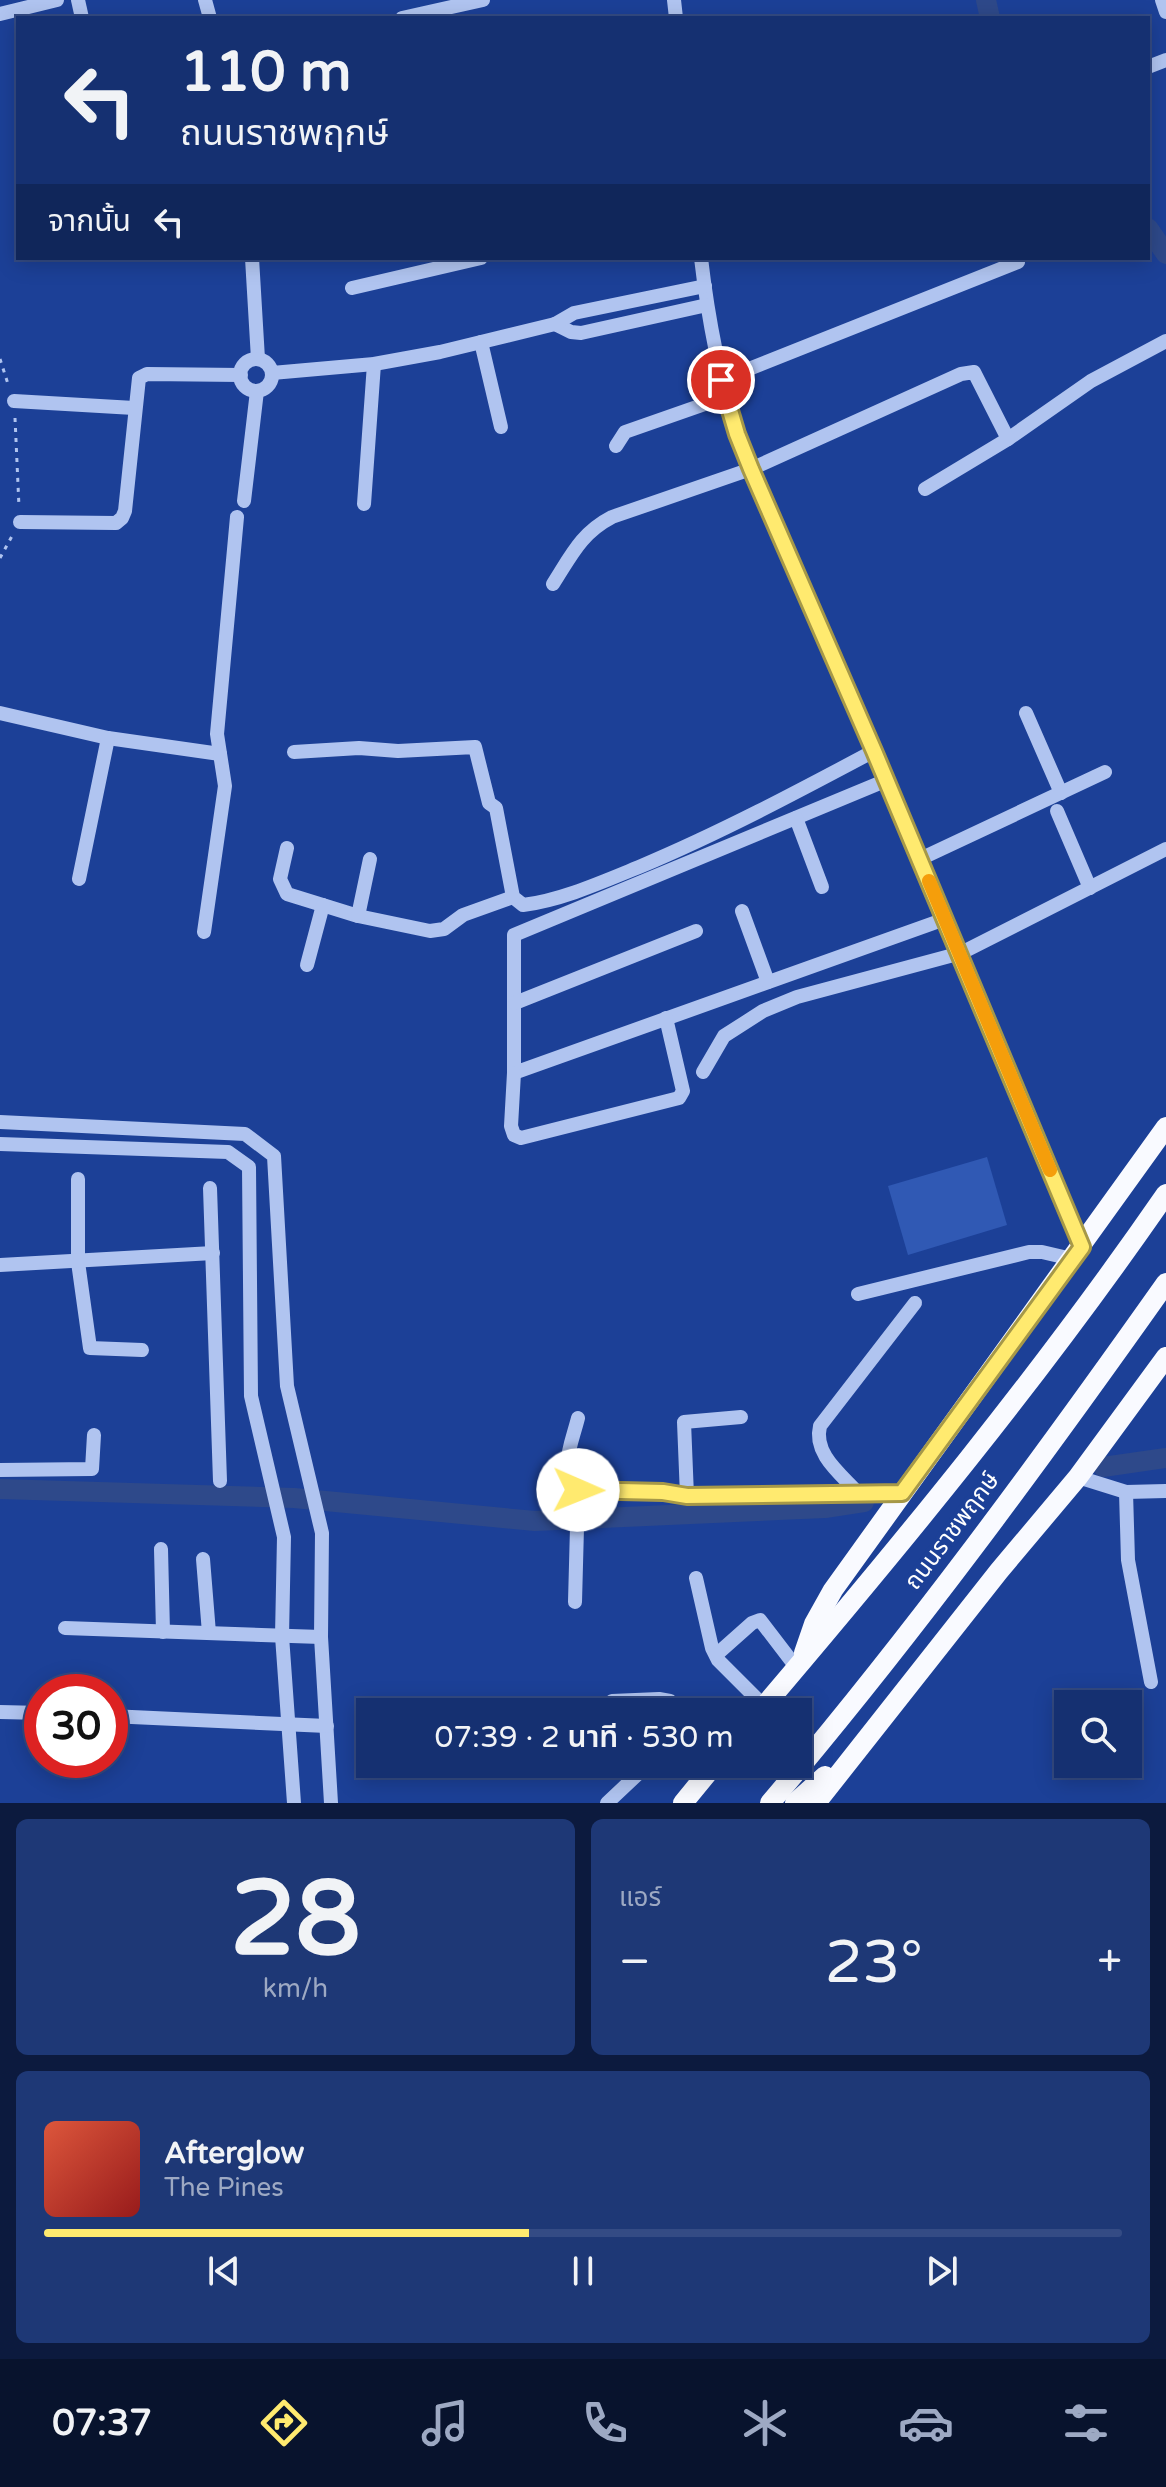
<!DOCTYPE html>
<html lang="th">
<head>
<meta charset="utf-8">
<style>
  body { margin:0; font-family:"Varela Round","Noto Sans Thai",sans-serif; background:#1e3876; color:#f1f3f6; height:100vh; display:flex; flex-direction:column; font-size:30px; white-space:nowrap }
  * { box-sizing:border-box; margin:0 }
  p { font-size:26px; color:#9da9c3 }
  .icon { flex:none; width:44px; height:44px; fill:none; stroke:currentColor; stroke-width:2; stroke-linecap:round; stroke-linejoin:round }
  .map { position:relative; height:1803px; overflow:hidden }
  .details { display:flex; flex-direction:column; gap:16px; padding:16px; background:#0c1a3e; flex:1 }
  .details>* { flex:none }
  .top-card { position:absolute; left:16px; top:16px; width:1134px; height:244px; border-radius:0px; box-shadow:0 4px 20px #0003,0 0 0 2px #344b84; background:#153071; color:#f1f3f6; overflow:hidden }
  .tools { position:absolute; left:1054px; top:1690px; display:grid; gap:16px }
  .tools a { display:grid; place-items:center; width:88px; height:88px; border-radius:0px; background:#153071; box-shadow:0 4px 20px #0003,0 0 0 2px #344b84; font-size:40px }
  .speed { position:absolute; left:24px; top:1674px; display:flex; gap:16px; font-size:40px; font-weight:700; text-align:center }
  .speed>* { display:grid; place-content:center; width:104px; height:104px; border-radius:50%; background:#153071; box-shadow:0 4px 20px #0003,0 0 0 2px #344b84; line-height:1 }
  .speed .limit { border:12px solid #d22; background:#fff; color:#111 }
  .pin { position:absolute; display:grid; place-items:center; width:68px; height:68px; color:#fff; margin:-34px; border:4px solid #fff; border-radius:50%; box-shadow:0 2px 8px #0007 }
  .me { position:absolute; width:88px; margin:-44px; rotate:91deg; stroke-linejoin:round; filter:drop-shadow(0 0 6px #0008) }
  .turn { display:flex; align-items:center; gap:28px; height:168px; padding:0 32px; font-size:36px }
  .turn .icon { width:104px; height:104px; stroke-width:2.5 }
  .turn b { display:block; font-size:56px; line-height:68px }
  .then { display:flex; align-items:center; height:76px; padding:0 32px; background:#0003; gap:16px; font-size:30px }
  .big { font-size:60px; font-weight:600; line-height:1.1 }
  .details .tile { flex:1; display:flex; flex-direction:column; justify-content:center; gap:12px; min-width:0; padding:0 28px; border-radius:12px; background:#1e3876 }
  .details .dial { align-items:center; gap:0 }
  .dial b { font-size:104px; line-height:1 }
  .song { display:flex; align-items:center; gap:24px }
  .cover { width:96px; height:96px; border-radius:12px; background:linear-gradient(135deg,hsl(10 70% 55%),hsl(0 70% 35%)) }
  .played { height:8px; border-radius:4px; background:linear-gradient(90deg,#ffea6f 45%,#344b84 45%) }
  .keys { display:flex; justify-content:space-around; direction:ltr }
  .heat { display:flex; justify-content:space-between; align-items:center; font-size:44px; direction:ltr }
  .details .tiles { flex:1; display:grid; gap:16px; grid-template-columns:1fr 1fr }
  .tile:last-child { grid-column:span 2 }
  .trip { position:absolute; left:356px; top:1698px; width:456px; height:80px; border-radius:0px; background:#153071; box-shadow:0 4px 20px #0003,0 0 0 2px #344b84; font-weight:600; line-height:80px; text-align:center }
  .menu { display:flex; height:128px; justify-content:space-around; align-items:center; background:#08132d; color:#9da9c3 }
  .menu .icon { width:56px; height:56px }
  .menu .selected { color:#ffea6f }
  .menu b { font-size:36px; color:#f1f3f6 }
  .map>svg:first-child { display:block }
  .green { fill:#3059b4 }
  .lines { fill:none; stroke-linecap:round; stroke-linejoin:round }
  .canal { stroke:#2e498a; stroke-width:20 }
  .path { stroke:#b0c4f0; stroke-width:3; stroke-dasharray:4 6; stroke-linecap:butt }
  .minor { stroke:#b0c4f0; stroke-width:14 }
  .major { stroke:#f9faff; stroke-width:20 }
  .route-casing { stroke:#a69848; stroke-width:20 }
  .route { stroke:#ffea6f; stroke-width:14 }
  .slow { stroke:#f59e0b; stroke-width:14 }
  .labels { text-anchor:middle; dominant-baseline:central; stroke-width:8; stroke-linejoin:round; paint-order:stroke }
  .street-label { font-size:24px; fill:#fff; stroke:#1c4097 }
</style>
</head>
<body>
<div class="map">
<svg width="1166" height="1803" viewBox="0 0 1166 1803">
  <rect width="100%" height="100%" fill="#1c4097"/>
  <path class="green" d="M 987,1157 L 1007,1225 L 908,1255 L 888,1186 Z"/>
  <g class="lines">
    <g class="canal">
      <path d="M 986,0 L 990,18"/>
      <path d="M 1148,228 L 1166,254"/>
      <path d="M 1103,1467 L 1166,1458"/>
      <path d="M 0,1489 L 294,1498 L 535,1521 L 825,1508 L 864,1502"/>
    </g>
    <g class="path">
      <path d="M 0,359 L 8,384"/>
      <path d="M 15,418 L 19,507"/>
      <path d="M 0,558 L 12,536"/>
    </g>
    <g class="minor">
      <path d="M 78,0 L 82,18"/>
      <path d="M 205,0 L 210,18"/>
      <path d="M 674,0 L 676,18"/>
      <path d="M 1162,0 L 1166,12"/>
      <path d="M 0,14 L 57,0"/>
      <path d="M 402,18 L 483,0"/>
      <path d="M 1148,67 L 1166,60"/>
      <path d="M 252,258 L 258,359"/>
      <path d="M 701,258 C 708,318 719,376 737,434 L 961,953 L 1082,1247"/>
      <path d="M 352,288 L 481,258"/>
      <path d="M 555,324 L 571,332 L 581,333 L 707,305"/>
      <path d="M 481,342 L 501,427"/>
      <circle cx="256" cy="375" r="16"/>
      <path d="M 272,373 L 374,364 L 440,352 L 555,324 L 574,313 L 705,286"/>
      <path d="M 721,380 L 1018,262"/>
      <path d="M 14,401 L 134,408"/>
      <path d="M 1008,439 L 1091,381 L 1166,341"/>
      <path d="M 616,446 L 625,432 L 725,397"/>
      <path d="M 244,501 L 257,391"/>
      <path d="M 364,504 L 374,364"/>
      <path d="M 20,522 L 116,523 L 122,518 L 125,511 L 139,378 L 147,374 L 241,375"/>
      <path d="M 553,584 C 571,556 581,533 612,517 L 751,469 L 961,374 L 974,372 L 1008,439 L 925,489"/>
      <path d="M 0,713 L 108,738 L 220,754"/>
      <path d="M 1026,713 L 1061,793"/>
      <path d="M 294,752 L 359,748 L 398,751 L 475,747 L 489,803 L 496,808 L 513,897 L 523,905 C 562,900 602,882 639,867 C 720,833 797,792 874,751"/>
      <path d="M 887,780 L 514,935 L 514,1073 L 945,919"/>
      <path d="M 1057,811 L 1090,888"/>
      <path d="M 796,818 L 822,887"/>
      <path d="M 287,848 L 280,879 L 287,894 L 358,916 L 430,931 L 444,929 L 463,915 L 513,897"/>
      <path d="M 920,859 L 1105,772"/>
      <path d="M 79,879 L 108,738"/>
      <path d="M 742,911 L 768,982"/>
      <path d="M 358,916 L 370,859"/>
      <path d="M 204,932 L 225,786 L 217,734 L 237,517"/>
      <path d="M 307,965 L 323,905"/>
      <path d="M 515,1003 L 696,931"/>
      <path d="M 703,1072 L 724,1036 L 763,1011 L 797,997 L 961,953 L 1166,849"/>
      <path d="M 514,1073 L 511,1126 L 514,1135 L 521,1138 L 679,1098 L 683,1091 L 666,1018"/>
      <path d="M 0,1122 L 245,1134 L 274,1156 L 287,1386 L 322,1533 L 321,1637 L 331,1803"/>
      <path d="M 0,1144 L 228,1152 L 249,1167 L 251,1396 L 284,1537 L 282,1636 L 294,1803"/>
      <path d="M 78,1179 L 78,1262 L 90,1348 L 142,1350"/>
      <path d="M 210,1188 L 220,1481"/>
      <path d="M 0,1265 L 213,1253"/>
      <path d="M 858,1294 L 1029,1252 L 1042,1252 L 1072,1259"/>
      <path d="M 578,1418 C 571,1446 559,1466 578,1490 L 663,1492 L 687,1496 L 902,1493"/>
      <path d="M 0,1470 L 92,1469 L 94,1435"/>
      <path d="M 1078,1477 L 1126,1492 L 1166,1491"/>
      <path d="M 1126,1492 L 1128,1560 L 1151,1682"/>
      <path d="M 858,1493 C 841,1474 813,1454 820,1426 L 915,1303"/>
      <path d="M 687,1496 L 684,1422 L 741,1417"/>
      <path d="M 161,1549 L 163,1632"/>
      <path d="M 203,1559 L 209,1633"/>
      <path d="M 696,1578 L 712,1648 L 718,1660 L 764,1706"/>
      <path d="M 575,1602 L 578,1490"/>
      <path d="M 65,1628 L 321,1637"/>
      <path d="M 716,1655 L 752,1623 L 760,1620 L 796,1667"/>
      <path d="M 612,1701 L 659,1699 L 670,1701 L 677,1712"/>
      <path d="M 0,1712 L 42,1713"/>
      <path d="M 110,1716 L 327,1726"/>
      <path d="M 607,1803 L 639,1773"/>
    </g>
    <g class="major">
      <path d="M 804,1653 L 814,1624 L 833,1590 L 1166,1127"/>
      <path d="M 759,1712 C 902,1544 1041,1375 1166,1194"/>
      <path d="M 683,1803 L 715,1764"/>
      <path d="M 770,1803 C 911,1637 1040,1461 1166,1283"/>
      <path d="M 795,1803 L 825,1776"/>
      <path d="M 816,1803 L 999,1571 L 1078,1477 L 1166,1357"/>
    </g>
  </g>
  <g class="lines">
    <g class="route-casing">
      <path id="route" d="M 578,1490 L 663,1492 L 687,1496 L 902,1493 L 1082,1247 L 874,751 L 751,469 L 737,434 L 721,380"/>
    </g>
    <use href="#route" class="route"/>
    <path class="slow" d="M 929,881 L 1050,1170"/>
  </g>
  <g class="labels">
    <g class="street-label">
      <text transform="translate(952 1531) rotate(-53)">ถนนราชพฤกษ์</text>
    </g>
  </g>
</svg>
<div class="tools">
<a><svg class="icon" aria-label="search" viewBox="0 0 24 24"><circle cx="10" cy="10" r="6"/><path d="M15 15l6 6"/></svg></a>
</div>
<div class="speed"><div class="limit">30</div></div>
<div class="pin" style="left:721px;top:380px;background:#d93025"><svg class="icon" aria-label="arrive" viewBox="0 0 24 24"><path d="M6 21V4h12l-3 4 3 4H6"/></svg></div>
<svg class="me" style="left:578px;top:1490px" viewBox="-20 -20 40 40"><circle r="19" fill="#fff"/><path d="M0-13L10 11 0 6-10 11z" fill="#ffea6f"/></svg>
<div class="trip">07:39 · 2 นาที · 530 m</div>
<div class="top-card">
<div class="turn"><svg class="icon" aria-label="left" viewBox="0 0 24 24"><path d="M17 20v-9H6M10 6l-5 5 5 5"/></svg><div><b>110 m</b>ถนนราชพฤกษ์</div></div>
<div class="then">จากนั้น<svg class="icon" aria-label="left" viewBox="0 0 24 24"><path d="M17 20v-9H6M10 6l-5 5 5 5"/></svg></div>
</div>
</div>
<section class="details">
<div class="tiles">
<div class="tile dial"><b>28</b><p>km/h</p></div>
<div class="tile"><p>แอร์</p>
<div class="heat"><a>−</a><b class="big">23°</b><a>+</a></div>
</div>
<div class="tile">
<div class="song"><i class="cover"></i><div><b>Afterglow</b><p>The Pines</p></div></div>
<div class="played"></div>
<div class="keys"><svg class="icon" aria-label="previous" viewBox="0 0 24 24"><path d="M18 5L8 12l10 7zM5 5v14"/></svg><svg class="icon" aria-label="pause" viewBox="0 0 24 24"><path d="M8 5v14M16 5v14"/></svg><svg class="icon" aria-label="next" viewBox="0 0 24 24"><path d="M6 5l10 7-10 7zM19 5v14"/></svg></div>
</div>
</div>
</section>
<nav class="menu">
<b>07:37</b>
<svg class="icon selected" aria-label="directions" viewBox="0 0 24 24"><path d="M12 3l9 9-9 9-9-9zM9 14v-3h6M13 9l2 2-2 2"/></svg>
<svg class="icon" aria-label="music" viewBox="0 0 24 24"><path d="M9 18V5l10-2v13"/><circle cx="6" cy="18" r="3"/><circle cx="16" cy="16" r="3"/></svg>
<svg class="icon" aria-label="phone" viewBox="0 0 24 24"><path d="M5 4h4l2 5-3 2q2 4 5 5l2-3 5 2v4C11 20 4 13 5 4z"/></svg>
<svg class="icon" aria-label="climate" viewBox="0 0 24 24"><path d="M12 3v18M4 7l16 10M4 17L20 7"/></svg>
<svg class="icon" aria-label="car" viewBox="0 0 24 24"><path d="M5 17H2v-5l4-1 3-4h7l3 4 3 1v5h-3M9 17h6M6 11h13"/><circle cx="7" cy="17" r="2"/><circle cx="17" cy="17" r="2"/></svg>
<svg class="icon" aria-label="filters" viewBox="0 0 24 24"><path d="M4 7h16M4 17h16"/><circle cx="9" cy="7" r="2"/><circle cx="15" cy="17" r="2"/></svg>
</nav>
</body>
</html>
